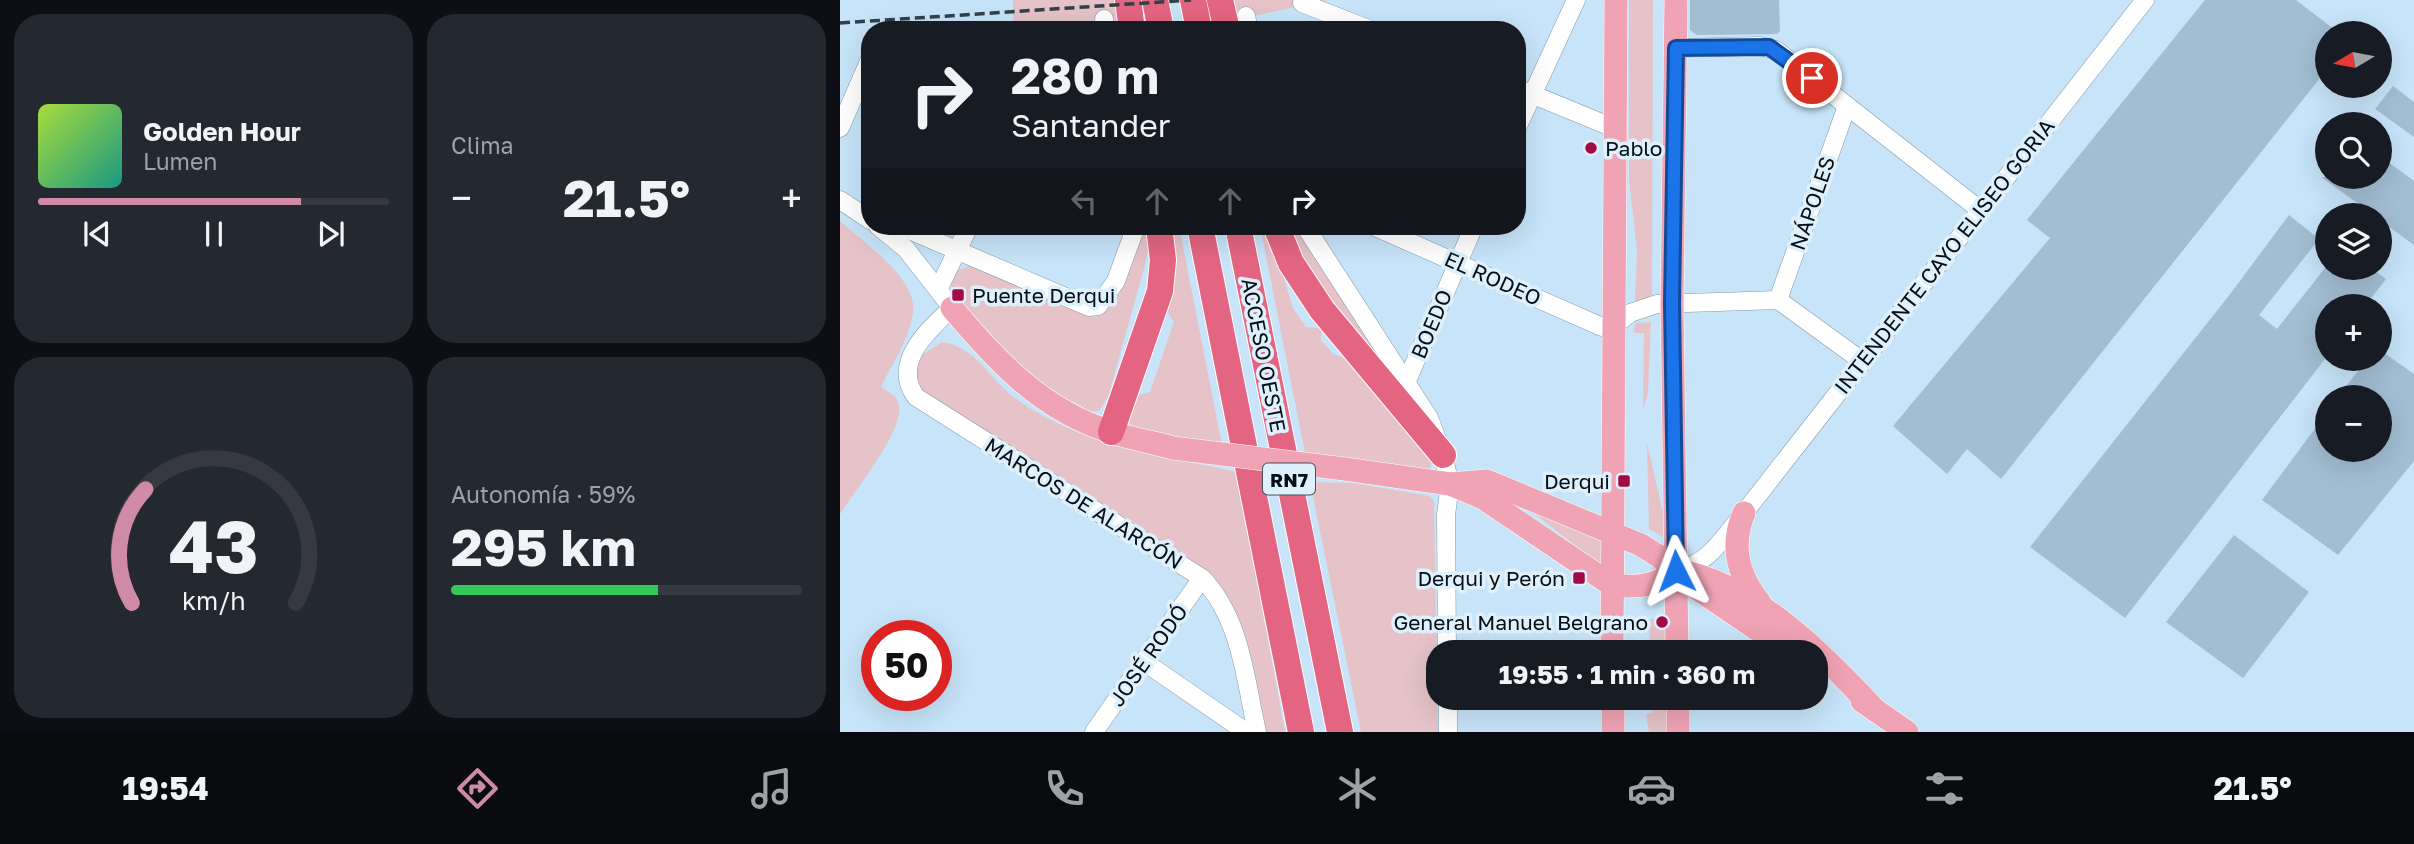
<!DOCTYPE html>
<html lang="es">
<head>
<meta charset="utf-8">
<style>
  body { margin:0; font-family:"Golos Text",sans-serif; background:#242831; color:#f1f3f6; height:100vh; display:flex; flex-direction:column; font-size:26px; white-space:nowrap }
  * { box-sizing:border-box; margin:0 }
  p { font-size:23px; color:#9ea1a6 }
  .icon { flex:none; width:38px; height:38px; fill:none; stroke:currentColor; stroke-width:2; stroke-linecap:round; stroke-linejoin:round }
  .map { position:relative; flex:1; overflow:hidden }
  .sheet { display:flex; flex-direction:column; gap:14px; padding:14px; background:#0d0f14; width:840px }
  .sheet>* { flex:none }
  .guide { position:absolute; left:21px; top:21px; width:665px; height:214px; border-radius:28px; box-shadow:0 7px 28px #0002; background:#171b24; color:#f1f3f6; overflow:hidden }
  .needle { width:46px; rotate:260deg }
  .controls { position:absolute; left:1475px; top:21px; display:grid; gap:14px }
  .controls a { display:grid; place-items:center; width:77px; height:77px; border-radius:50%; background:#171b24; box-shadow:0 7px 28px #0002; font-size:35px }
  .speed { position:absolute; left:21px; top:620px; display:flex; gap:14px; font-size:35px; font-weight:700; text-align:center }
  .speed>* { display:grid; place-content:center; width:91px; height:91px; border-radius:50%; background:#171b24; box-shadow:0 7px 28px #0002; line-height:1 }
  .speed .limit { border:10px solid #d22; background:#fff; color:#111 }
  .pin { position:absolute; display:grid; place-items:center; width:60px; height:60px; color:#fff; margin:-30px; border:4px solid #fff; border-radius:50%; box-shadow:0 2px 7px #0007 }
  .me { position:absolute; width:77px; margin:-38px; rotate:357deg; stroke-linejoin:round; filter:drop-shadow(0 0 5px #0008) }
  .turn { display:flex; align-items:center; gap:24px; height:147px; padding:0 35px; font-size:32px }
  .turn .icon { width:91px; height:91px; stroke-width:2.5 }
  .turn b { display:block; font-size:49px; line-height:60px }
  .lanes { display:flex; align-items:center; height:66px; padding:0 35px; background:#0003; justify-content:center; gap:35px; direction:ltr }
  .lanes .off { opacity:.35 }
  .big { font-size:52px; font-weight:700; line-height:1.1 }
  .sheet .widget { flex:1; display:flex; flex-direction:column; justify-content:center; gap:10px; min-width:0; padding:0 24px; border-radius:28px; background:#242831 }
  .sheet .dial { align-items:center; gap:0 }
  .dial svg { height:182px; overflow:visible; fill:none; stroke:#363941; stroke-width:7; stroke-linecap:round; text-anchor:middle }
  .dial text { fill:#f1f3f6; stroke:none }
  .song { display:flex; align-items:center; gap:21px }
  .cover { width:84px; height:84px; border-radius:10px; background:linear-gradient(135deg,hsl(80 70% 55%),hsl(170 70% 35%)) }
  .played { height:7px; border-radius:4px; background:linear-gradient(90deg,#ce8aa6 75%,#363941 75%) }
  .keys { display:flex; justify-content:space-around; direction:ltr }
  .heat { display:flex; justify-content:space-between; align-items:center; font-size:38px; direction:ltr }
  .charge { height:10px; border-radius:5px; background:linear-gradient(90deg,#34c759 59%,#363941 0) }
  .sheet .tiles { flex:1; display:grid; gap:14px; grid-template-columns:repeat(2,1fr) }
  .trip { position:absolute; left:586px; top:640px; width:402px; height:70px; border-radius:28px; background:#171b24; box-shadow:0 7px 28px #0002; font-weight:700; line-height:70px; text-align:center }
  .tab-bar { display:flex; height:112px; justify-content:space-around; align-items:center; background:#090b0e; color:#9ea1a6 }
  .tab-bar .icon { width:49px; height:49px }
  .tab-bar .current { color:#ce8aa6 }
  .tab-bar b { font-size:32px; color:#f1f3f6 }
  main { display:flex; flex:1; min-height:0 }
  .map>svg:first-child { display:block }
  .green { fill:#e5c3c8 }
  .building { fill:#a2bed1 }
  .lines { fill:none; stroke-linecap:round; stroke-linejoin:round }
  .minor-casing { stroke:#809bae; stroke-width:19 }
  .major-casing { stroke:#fff; stroke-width:24 }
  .highway-casing { stroke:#fff; stroke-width:28 }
  .minor { stroke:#fff; stroke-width:18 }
  .major { stroke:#efa3b4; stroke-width:23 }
  .highway { stroke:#e46582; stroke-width:26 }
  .rail { stroke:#324049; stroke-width:3.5; stroke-dasharray:10 5; stroke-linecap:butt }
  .major-bridge-casing { stroke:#fff; stroke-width:24; stroke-linecap:butt }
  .major-bridge { stroke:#efa3b4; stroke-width:23 }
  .route-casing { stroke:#114b97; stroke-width:18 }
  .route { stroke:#1a73e8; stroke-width:12 }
  .poi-dot { fill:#a30944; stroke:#def0fc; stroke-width:2.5 }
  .labels { text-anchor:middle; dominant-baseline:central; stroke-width:7; stroke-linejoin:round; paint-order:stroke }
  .shield { fill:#def0fc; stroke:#47525b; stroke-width:2 }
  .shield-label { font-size:19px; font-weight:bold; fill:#060f16 }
  .poi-label { font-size:21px; fill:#060f16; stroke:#def0fc; text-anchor:end }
  .street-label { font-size:21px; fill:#060f16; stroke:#def0fc }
</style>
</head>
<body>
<main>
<section class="sheet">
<div class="tiles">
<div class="widget">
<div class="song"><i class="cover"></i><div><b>Golden Hour</b><p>Lumen</p></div></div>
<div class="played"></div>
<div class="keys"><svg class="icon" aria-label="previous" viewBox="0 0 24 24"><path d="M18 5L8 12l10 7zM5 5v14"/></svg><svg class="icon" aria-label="pause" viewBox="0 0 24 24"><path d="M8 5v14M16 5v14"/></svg><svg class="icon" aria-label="next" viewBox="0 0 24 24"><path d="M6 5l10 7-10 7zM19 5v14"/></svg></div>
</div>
<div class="widget"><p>Clima</p>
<div class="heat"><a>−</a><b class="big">21.5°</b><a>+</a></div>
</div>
<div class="widget dial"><svg viewBox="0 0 100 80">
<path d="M14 69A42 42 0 1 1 86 69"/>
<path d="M14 69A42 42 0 0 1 20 19" stroke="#ce8aa6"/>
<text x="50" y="56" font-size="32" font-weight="700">43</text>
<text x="50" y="72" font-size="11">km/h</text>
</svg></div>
<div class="widget"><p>Autonomía · 59%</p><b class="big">295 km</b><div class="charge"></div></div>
</div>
</section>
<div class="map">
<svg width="1574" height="732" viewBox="0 0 1574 732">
  <rect width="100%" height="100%" fill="#c7e4f8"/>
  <g class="green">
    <path d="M 173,0 L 281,0 L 284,30 L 274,30 L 272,23 L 253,23 L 227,30 L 173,30 Z"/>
    <path d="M 393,0 L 487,0 L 409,17 L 398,15 Z"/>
    <path d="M 789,0 L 813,0 L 812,302 L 795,303 L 797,250 L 789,180 Z"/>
    <path d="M 0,221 C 22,241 78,279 73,312 C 70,338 52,364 41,387 C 49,393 58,395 59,407 C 63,431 14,492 0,514 Z"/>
    <path d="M 301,226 L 306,226 L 309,244 L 305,265 L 268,397 L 259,411 L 247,412 C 240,401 225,401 214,393 C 181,371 121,320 110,281 L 118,270 L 135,264 L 241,313 L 256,317 L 262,311 Z"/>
    <path d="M 328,226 L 339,226 L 382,445 L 296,430 L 287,419 L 296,396 L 310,392 L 334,322 L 326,310 Z"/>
    <path d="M 420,226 L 428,226 L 453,308 L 466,327 L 481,328 L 481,340 L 493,354 L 512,361 L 593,461 L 589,469 L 466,458 Z"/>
    <path d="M 446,226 L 457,226 L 484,272 L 568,396 L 476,285 Z"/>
    <path d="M 811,322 L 808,393 L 803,410 L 804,333 L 794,333 L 795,323 Z"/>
    <path d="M 102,342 C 135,346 151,381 176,399 C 242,446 319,455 397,472 L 445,732 L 421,732 L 400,628 L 389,600 L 83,398 L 72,378 L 79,357 Z"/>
    <path d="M 807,443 L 824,517 L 823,537 L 809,529 Z"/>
    <path d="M 470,482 L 513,483 L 589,496 L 594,501 L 598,732 L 521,732 Z"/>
    <path d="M 697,513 L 761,541 L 763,567 L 695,514 Z"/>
    <path d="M 809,619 L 825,619 L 826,653 L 810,653 Z"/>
    <path d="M 811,698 L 828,698 L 829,732 L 809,732 L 806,714 L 812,713 Z"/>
  </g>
  <g class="building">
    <path d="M 850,0 L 939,0 L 940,31 L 937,34 L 857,35 L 850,30 Z"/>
    <path d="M 1365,0 L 1456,0 L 1499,33 L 1488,33 L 1488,68 L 1161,479 L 1127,449 L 1107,474 L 1053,426 L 1210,238 L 1187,220 Z"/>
    <path d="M 1553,86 L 1574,102 L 1574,137 L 1535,109 Z"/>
    <path d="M 1540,156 L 1574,181 L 1574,245 L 1540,220 L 1540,215 L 1534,215 L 1481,177 L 1540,177 Z"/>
    <path d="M 1449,215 L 1479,239 L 1419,315 L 1437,329 L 1485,268 L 1531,268 L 1546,279 L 1525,306 L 1488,306 L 1488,355 L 1285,618 L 1190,547 L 1391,293 Z"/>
    <path d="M 1540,350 L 1574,374 L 1574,461 L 1498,555 L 1422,500 L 1488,411 L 1488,450 L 1540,450 L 1540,397 L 1498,397 L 1527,359 L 1540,359 Z"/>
    <path d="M 1394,535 L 1469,592 L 1403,678 L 1326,622 Z"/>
  </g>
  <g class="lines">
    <g class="minor-casing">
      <g id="minor">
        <path d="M 462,3 L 531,30"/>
        <path d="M 406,16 L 409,30"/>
        <path d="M 264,19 L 266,30"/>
        <path d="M 837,48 L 920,46 L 936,50 L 1140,210"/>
        <path d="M 677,88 L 776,129"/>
        <path d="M 0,128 L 30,59"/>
        <path d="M 677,128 L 736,0"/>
        <path d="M 0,200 L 30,220"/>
        <path d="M 38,226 L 66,249 L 112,308 C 88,330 51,363 76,397 L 362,578 C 401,619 405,678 417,732"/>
        <path d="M 60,226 L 249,307 L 258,306 L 276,281 L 296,226"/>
        <path d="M 465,226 L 589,418 L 603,455 L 610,484 L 606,515 L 607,653"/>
        <path d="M 533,226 L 762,327 L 774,326 L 790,313 L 817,304 L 938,300 L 1022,361"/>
        <path d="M 99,288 L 129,226"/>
        <path d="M 938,300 L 1007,106"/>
        <path d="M 566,383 L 634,226"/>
        <path d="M 837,570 C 869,565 884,536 904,513 L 1305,0"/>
        <path d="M 303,661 L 406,732"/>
        <path d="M 608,698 L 608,732"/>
        <path d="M 608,701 L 686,698"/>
        <path d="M 254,732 L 362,578"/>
      </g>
    </g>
    <g class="major-casing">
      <g id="major">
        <path d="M 836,0 L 832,303 L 837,653"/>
        <path d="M 112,308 C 157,362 202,410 271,432 C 291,439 313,442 333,448"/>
        <path d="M 505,469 L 610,484 L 643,498 L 772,585 C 798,588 815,586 837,571"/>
        <path d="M 610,484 L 647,481 L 801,545 L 820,557 L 853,586 L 952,653"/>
        <path d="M 904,513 C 890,546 898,576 920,603"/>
        <path d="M 840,571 C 914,584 985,656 1035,710"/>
        <path d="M 772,653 L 776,0"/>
        <path d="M 773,698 L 773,732"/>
        <path d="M 838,698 L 838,732"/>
        <path d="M 1022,701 L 1067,732"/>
      </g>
    </g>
    <g class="highway-casing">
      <g id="highway">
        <path d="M 288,0 L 292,30"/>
        <path d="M 315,0 L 321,30"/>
        <path d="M 353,0 L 359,30"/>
        <path d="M 380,0 L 387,30"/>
        <path d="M 360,226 L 461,732"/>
        <path d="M 398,226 L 500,732"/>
        <path d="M 436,226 L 451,263 L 482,310 L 603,455"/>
        <path d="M 271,432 L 320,291 L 323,260 L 319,226"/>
      </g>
    </g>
    <use href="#minor" class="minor"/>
    <use href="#major" class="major"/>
    <use href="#highway" class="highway"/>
    <path class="rail" d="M 0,23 L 351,0"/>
    <g class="major-bridge-casing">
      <path id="major-bridge" d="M 333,448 L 505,469"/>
    </g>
    <use href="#major-bridge" class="major-bridge"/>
  </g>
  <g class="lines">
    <g class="route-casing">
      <path id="route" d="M 836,571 L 832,303 L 836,48 L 929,47 L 972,78"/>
    </g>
    <use href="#route" class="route"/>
  </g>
  <g class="poi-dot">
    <circle cx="751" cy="148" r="7"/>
    <rect x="111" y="288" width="14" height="14" rx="3.5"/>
    <rect x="777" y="474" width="14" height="14" rx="3.5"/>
    <rect x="732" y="571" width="14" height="14" rx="3.5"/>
    <circle cx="822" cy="622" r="7"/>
  </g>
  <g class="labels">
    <rect class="shield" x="423" y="463.5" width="52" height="31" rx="5"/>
    <g class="shield-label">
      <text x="449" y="479">RN7</text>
    </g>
    <g class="poi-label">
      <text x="765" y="148" text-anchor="start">Pablo</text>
      <text x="132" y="295" text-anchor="start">Puente Derqui</text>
      <text x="770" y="481">Derqui</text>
      <text x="725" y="578">Derqui y Perón</text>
      <text x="808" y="622">General Manuel Belgrano</text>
    </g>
    <g class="street-label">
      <text transform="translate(972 203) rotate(-71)">NÁPOLES</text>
      <text transform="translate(1104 256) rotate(-52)">INTENDENTE CAYO ELISEO GORIA</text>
      <text transform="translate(653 278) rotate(24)">EL RODEO</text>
      <text transform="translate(591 324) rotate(-67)">BOEDO</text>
      <text transform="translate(424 355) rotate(79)">ACCESO OESTE</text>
      <text transform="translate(244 503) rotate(32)">MARCOS DE ALARCÓN</text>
      <text transform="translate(308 655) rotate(-55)">JOSÉ RODÓ</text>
    </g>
  </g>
</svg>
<div class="controls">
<a><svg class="needle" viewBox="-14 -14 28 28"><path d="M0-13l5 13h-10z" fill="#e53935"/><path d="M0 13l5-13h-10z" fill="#9ea1a6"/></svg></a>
<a><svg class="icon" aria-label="search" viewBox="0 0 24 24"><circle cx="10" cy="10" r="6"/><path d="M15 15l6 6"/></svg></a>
<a><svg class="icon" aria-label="layers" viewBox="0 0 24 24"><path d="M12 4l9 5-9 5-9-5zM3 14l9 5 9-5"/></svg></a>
<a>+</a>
<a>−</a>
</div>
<div class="speed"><div class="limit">50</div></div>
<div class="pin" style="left:972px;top:78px;background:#d93025"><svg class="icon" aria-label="arrive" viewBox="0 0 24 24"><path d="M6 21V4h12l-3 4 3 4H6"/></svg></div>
<svg class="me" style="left:836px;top:571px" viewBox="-20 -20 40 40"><path d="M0-17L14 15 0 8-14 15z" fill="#1a73e8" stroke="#fff" stroke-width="4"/></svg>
<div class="trip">19:55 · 1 min · 360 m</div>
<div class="guide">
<div class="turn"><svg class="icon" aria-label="right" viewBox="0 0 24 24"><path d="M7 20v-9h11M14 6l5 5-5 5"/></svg><div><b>280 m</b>Santander</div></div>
<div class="lanes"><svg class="icon off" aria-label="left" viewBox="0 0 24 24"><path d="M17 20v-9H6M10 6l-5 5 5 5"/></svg><svg class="icon off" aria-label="ahead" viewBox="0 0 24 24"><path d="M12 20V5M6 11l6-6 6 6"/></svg><svg class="icon off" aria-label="ahead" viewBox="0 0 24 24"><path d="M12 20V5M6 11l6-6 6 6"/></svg><svg class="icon" aria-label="right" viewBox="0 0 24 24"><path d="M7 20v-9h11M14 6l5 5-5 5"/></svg></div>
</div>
</div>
</main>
<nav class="tab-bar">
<b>19:54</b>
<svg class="icon current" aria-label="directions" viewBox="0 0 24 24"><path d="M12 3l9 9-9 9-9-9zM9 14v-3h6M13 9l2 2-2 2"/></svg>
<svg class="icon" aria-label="music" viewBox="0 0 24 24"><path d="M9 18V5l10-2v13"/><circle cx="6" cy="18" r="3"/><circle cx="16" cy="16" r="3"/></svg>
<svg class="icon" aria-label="phone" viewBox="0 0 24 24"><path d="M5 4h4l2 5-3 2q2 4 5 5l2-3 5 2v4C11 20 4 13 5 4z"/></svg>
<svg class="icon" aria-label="climate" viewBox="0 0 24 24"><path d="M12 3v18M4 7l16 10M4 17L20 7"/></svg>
<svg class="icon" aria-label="car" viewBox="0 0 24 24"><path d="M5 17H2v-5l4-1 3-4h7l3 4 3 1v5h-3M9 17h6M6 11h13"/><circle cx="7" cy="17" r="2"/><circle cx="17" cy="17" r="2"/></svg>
<svg class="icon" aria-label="filters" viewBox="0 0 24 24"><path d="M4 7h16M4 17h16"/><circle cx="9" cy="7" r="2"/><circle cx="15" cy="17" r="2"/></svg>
<b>21.5°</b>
</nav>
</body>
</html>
